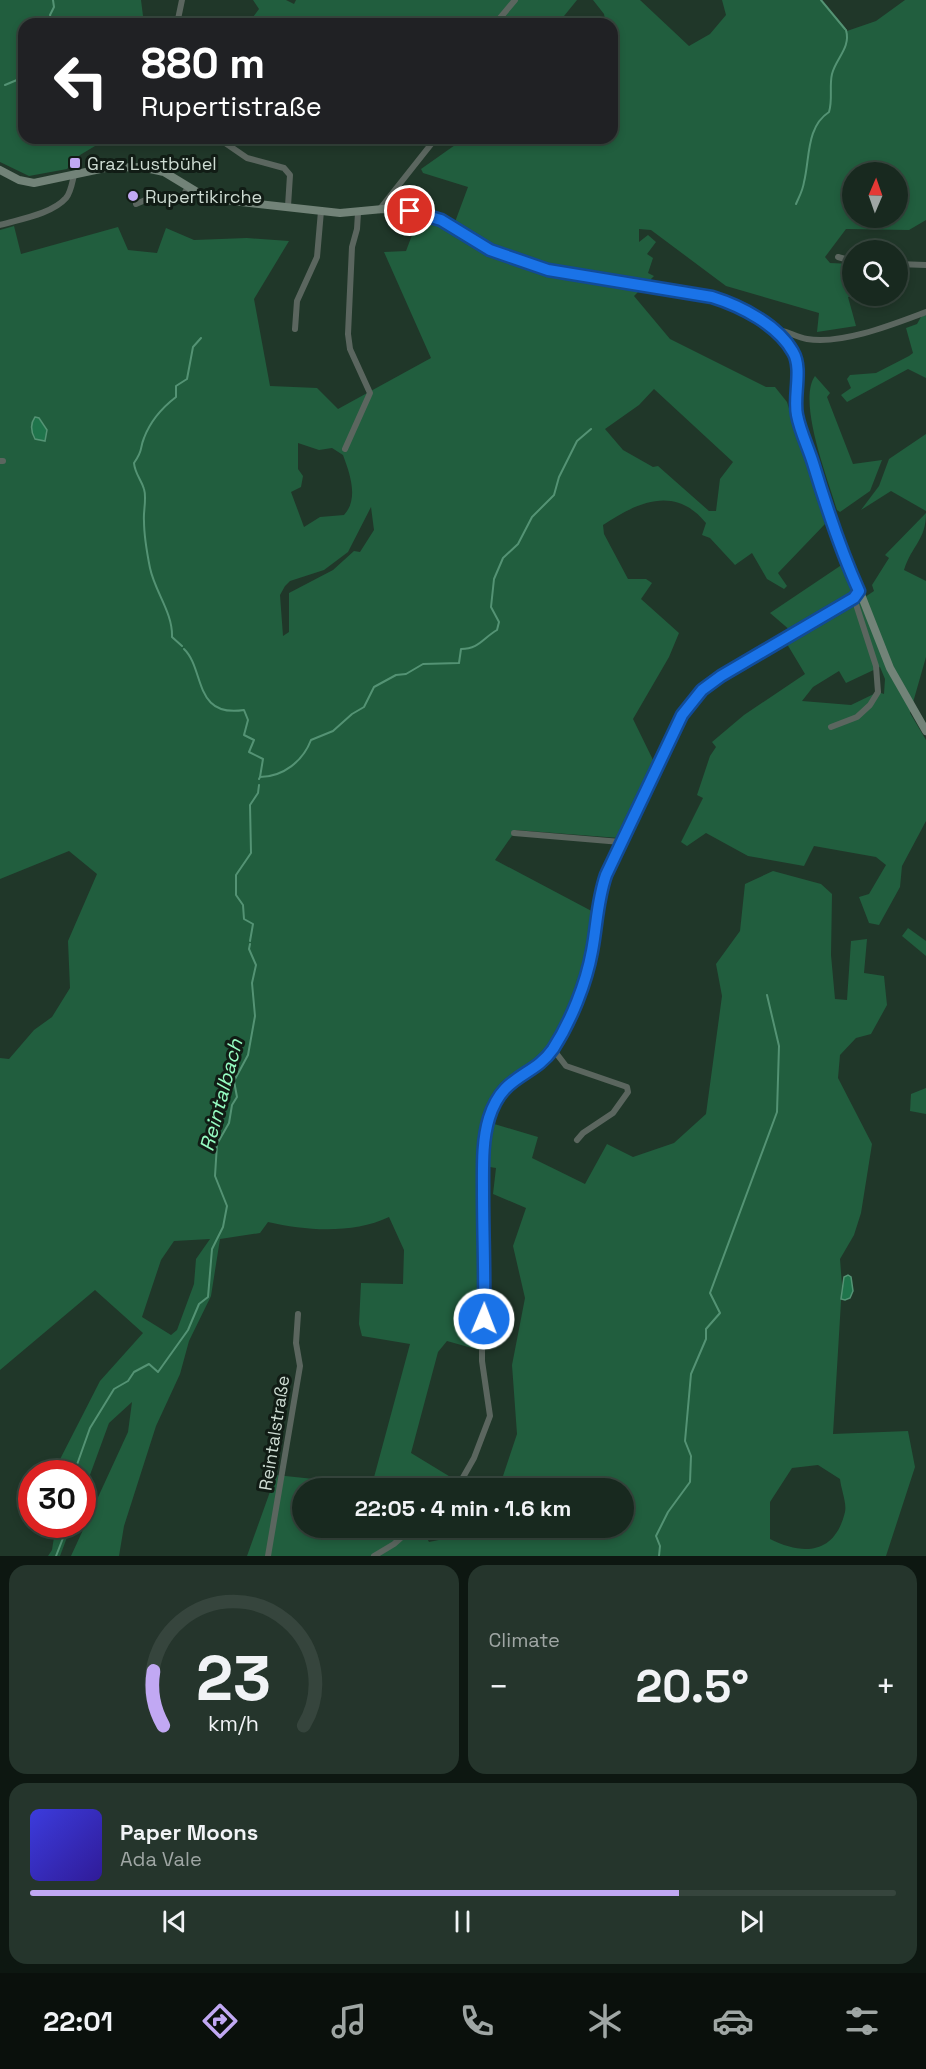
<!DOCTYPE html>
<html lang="en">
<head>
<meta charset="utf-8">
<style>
  body { margin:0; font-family:"Space Grotesk",sans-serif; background:#25352c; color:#f1f3f6; height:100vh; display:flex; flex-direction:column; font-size:22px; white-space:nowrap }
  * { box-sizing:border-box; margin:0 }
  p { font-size:20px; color:#9fa6a4 }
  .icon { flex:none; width:33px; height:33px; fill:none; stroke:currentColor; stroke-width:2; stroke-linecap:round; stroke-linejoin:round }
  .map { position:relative; height:1556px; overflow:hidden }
  .side { display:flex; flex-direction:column; gap:9px; padding:9px; background:#0d1711; flex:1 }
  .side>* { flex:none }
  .banner { position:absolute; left:18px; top:18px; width:600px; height:126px; border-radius:18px; box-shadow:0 3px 9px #0003,0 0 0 2px #36453d; background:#202124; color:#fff; overflow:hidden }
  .needle { width:39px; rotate:2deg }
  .controls { position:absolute; left:842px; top:162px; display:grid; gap:12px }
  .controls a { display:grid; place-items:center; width:66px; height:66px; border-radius:50%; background:#18291f; box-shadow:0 3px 9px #0003,0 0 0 2px #36453d; font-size:30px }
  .speed { position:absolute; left:18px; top:1460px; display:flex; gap:12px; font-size:30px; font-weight:700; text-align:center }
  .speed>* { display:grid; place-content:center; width:78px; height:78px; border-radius:50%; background:#18291f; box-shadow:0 3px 9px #0003,0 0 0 2px #36453d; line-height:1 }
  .speed .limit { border:9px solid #d22; background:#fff; color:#111 }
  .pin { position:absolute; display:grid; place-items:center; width:51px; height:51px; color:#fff; margin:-26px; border:3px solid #fff; border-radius:50%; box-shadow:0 2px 6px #0007 }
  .me { position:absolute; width:66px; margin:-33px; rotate:1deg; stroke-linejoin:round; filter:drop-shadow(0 0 4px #0008) }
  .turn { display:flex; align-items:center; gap:21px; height:126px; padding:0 24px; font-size:27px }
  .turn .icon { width:78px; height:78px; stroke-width:2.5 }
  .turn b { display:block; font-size:42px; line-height:51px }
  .big { font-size:45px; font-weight:700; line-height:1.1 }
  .side .widget { flex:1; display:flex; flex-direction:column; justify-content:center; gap:9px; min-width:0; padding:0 21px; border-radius:18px; background:#25352c }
  .side .dial { align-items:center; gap:0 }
  .dial svg { height:156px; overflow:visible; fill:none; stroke:#36453d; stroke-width:7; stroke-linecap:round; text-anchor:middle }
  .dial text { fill:#f1f3f6; stroke:none }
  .song { display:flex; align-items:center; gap:18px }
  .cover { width:72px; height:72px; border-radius:9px; background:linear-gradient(135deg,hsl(240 70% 55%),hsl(250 70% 35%)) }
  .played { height:6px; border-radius:3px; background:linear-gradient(90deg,#c1a8f3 75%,#36453d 75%) }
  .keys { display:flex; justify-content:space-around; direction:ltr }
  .heat { display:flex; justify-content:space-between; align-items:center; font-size:33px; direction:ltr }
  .side .tiles { flex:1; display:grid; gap:9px; grid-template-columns:1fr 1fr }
  .widget:last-child { grid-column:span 2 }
  .trip { position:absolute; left:292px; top:1478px; width:342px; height:60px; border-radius:30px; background:#18291f; box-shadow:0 3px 9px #0003,0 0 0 2px #36453d; font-weight:700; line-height:60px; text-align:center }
  .dock { display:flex; height:96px; justify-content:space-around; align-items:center; background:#0a100c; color:#9fa6a4 }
  .dock .icon { width:42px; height:42px }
  .dock .selected { color:#c1a8f3 }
  .dock b { font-size:27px; color:#f1f3f6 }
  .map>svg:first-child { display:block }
  .green { fill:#215e3e; fill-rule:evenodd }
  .water { fill:#1f744b; stroke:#549374; stroke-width:1.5 }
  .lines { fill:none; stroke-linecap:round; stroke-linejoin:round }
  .stream { stroke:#549374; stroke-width:2 }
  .minor { stroke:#5b665f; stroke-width:6 }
  .secondary { stroke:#728378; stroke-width:8 }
  .route-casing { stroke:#114b97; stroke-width:15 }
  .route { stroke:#1a73e8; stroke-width:10 }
  .poi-dot { fill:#c1a8f3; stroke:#111c15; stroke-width:2 }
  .labels { text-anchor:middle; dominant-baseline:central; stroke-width:6; stroke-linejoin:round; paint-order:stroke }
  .poi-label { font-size:18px; fill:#cedcd3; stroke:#111c15; text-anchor:start }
  .street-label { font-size:18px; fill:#cedcd3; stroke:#111c15 }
  .water-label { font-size:20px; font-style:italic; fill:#96fdc2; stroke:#111c15 }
</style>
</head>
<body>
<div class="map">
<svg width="926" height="1556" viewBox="0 0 926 1556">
  <rect width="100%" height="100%" fill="#203729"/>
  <g class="green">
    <path d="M 0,0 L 141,0 L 144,24 L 24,24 L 24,138 L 125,138 L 95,146 L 80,155 L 67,169 L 29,176 L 0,162 Z"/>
    <path d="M 253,0 L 286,0 L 294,4 L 296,0 L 577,0 L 564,16 L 565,24 L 248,24 L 259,9 Z"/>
    <path d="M 593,0 L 640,0 L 689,46 L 710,34 L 726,15 L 722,0 L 821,0 L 847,31 L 876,21 L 905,0 L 926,0 L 926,220 L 909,230 L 846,229 L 825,257 L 830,263 L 852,264 L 854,296 L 848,297 L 856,326 L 817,332 L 819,313 L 726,286 L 651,230 L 639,229 L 639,242 L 648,235 L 656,242 L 647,254 L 653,258 L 648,273 L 654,276 L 634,296 L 670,339 L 766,387 L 775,387 L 787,402 L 825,524 L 778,573 L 787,586 L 784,589 L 767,579 L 752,553 L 735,565 L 710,538 L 702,535 L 706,523 C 675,485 638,502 603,525 L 604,534 L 628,579 L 646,579 L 652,583 L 641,599 L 679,633 L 669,657 L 633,719 L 654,762 L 619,838 L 516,830 L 495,860 L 601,916 L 596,948 L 580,994 L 553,1049 L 501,1092 L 491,1123 L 538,1137 L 532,1158 L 585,1184 L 607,1144 L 633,1157 L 674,1143 L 706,1114 L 722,996 L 716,964 L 740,931 L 745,884 L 773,871 L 821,884 L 832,894 L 831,955 L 835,999 L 847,1000 L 851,941 L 867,939 L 864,973 L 884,976 L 887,1005 L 871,1034 L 856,1038 L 840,1055 L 838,1078 L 872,1144 L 861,1213 L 854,1235 L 840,1259 L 842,1285 L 833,1434 L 908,1431 L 915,1467 L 886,1556 L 247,1556 L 276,1475 L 342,1482 L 373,1481 L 410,1344 L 362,1336 L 359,1324 L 361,1283 L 403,1284 L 404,1250 L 389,1217 C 353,1234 307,1231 268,1222 L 260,1233 L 220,1239 L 211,1296 L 189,1341 L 180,1374 L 156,1426 L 124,1526 L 119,1556 L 71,1556 L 128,1432 L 132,1402 L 109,1423 L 83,1494 L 82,1473 L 53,1473 L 100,1381 L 143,1333 L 95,1290 L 0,1370 L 0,1058 L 9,1059 L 34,1030 L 52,1017 L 70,988 L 68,941 L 97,874 L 69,851 L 0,879 L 0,230 L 14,226 L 21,254 L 118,227 L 128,250 L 157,253 L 166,228 L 194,240 L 247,238 L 289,241 L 254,299 L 270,386 L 317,388 L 338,409 L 431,358 L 384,252 L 406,251 L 417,222 L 455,222 L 468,187 L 423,173 L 421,169 L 465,138 L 612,138 L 612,24 L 606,24 L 604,14 ZM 852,172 L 897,172 L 897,218 L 852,218 ZM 654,389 L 733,462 L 720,479 L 716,511 L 709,511 L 658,466 L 653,467 L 623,450 L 605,429 L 639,405 ZM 298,443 L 319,450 L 332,448 L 343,455 C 350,474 359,499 344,515 L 320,517 L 304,527 L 291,492 L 301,487 L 303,476 L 298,469 ZM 371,507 L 374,530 L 360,552 L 354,551 L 333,570 L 289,593 L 289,632 L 283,636 L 280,595 L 285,586 L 290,581 L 324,570 L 348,552 ZM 484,1166 L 496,1168 L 493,1194 L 526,1208 L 513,1246 L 525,1298 L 512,1365 L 517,1434 L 499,1488 L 624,1488 L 624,1527 L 463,1527 L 453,1537 L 429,1542 L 421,1527 L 303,1527 L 303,1488 L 457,1488 L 462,1484 L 411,1453 L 438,1352 L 447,1341 L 479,1350 L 484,1303 ZM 210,1239 L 196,1259 L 194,1284 L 177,1330 L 171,1335 L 142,1317 L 161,1260 L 174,1241 ZM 818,1465 L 840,1479 C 841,1489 847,1503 845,1512 C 835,1554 804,1556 770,1539 L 770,1502 L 792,1468 Z"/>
    <path d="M 926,315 L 926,378 L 908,369 L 847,402 L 841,395 L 851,388 L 847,379 L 850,375 L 876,373 L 909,356 L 913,353 L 906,328 L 917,324 L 921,317 Z"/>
    <path d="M 815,376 L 830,393 L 827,397 L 853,464 L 882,460 L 870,491 L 840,512 L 837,510 C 828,479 797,401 815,376 Z"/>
    <path d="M 926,434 L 926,511 L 891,491 L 861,510 L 879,486 L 889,459 Z"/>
    <path d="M 926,513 C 926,540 912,545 904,570 L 926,581 L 926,657 L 910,713 L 926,740 L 926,821 L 902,866 L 900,887 L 879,925 L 869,923 L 859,897 L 869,894 L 886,865 L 876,857 L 814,846 L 804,866 L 748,856 L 706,833 L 687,846 L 681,842 L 703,798 L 697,795 L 710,756 L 716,747 L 712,742 L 744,715 L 805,674 L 787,644 L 798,637 L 770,613 L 843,564 L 859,601 L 874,591 L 872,585 L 889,558 L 885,555 ZM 880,667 L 885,679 L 884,694 L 878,692 L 851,705 L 802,701 L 813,687 L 839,671 L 846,683 Z"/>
    <path d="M 908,928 L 926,941 L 926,956 L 902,936 Z"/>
    <path d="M 926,1088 L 926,1114 L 910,1111 L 911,1094 Z"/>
    <path d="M 56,1524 L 72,1524 L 60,1556 L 48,1556 L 52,1550 Z"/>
  </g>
  <g class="water">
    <path d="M 35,417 L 39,418 L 47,430 L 45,441 L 35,439 C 31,432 30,424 35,417 Z"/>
    <path d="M 848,1275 L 851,1277 L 853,1291 L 850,1298 L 845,1300 L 841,1299 L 844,1277 Z"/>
  </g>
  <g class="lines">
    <g class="stream">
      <path d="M 821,0 L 845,29"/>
      <path d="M 52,24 L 50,15 L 54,7 L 53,0"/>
      <path d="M 5,85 L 24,77"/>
      <path d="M 796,204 C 799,197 803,190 804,182 C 810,158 806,127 829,112 C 833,99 829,87 832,74 C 836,58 851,48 846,30"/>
      <path d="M 182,646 L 172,637 C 173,613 155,592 150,568 C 147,553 144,536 144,521 C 143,512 147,498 144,489 C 141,479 135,474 134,463 C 144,449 139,450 144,438 C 150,422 163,407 176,397 L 176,386 L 187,379 L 193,347 L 201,338"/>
      <path d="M 184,649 C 205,669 193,718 244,710 L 248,720 L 244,735 L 254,740 L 249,752 L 263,759 L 260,777"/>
      <path d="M 259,779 L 260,777 C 283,777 303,761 311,740 L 333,731 L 352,714 L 364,707 L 374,687 L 396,675 L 406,674 L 423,664 L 459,663 L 461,649 C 479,649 483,638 497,630 L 499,622 L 491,607 L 494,579 L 503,558 L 518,544 L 532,517 L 554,495 L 559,477 L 577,441 L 591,429"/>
      <path d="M 250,941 L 253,924 L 244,919 L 243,905 L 236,895 L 236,875 L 251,853 L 250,805 L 258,793 L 259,785"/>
      <path d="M 74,1473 L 90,1428 L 114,1389 L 128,1381 L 134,1372 L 149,1364 L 158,1372 L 188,1330 L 199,1304 L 208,1297 L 212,1249 L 223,1227 L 227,1206 L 215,1176 L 217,1144 L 229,1123 L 232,1105 L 237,1097 L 234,1081 L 248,1055 L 255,1016 L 252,983 L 256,965 L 249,949 L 250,944"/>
      <path d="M 56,1556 L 65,1533 L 65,1524"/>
      <path d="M 659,1556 L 660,1546 L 656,1536 L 668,1512 L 690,1482 L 691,1456 L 685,1441 L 691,1374 L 706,1339 L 706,1329 L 720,1313 L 710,1293 L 777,1112 L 779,1046 L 767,995"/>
    </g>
    <g class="minor">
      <path d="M 177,24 L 182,0"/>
      <path d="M 495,24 L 515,0"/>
      <path d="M 218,138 L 247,158 L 284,168 L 290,175 L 288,206"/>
      <path d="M 136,204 L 157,195 L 182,198 L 188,187"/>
      <path d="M 379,210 L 436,138"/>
      <path d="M 0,225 C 20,219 52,214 66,198 C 71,192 72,183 74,175"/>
      <path d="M 838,257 L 852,261"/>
      <path d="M 897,264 L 926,265"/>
      <path d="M 295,329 L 297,301 L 317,257 L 321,211"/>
      <path d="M 771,329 C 784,329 795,337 807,339 C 842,345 894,324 926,312"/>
      <path d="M 345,449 L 370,393 L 350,349 L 348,334 L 352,247 L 357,229 L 358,213"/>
      <path d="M 0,461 L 3,461"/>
      <path d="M 831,727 L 857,717 L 870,705 L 878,692 L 876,666 L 854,598"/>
      <path d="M 514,833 L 621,842"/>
      <path d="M 553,1049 L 566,1066 L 627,1087 L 628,1092 L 613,1113 L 583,1133 L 577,1140"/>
      <path d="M 457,1488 L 474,1458 L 490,1416 L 482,1361 L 483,1155 C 487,1123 492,1094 520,1074 C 531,1066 544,1061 552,1049 C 571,1022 586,985 592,952 C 597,925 597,901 606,875 L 683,715 L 702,690 L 721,676 L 854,598 L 859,591"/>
      <path d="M 268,1556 L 300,1366 L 296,1343 L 298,1314"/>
      <path d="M 374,1556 L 394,1544 L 413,1527"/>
    </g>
    <path class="secondary" d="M 0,170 L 19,180 L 34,183 L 105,168 L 141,167 L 164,172 L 202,195 L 232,201 L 340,213 L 383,209 L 410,211 L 441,220 L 490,250 L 531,265 L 566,275 L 692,292 L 723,300 L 750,313 L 780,337 L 795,356 L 797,416 L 821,493 L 890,668 L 926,731"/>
  </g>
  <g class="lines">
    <g class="route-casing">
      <path id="route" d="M 410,211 L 441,220 L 490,250 L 548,270 L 712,297 C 741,306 778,325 793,352 C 803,369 793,396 797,415 C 800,431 808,447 813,463 C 826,506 840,549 859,591 L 854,598 L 721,676 L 702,690 L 682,715 L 606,875 C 597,901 597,925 592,951 C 586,984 571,1021 553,1049 C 533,1078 503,1073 489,1118 C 482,1141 483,1166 483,1191 C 483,1233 485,1276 484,1319"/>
    </g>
    <use href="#route" class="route"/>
  </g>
  <g class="poi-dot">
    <rect x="69" y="157" width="12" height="12" rx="3"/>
    <circle cx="133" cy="196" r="6"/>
  </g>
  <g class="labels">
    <g class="poi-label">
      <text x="87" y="163">Graz Lustbühel</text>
      <text x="145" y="196">Rupertikirche</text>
    </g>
    <g class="street-label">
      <text transform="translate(274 1433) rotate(-81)">Reintalstraße</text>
    </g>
    <g class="water-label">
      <text transform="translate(221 1095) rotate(-75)">Reintalbach</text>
    </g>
  </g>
</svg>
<div class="controls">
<a><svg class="needle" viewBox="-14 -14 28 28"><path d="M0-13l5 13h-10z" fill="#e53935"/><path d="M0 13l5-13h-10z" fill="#9fa6a4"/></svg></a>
<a><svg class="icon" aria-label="search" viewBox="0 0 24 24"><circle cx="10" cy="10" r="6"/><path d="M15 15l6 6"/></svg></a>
</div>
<div class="speed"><div class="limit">30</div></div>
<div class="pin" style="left:410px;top:211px;background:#d93025"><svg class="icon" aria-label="arrive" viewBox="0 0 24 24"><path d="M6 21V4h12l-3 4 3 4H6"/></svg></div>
<svg class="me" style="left:484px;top:1319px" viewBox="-20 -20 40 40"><circle r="17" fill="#1a73e8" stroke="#fff" stroke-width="3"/><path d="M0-11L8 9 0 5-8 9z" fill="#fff"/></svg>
<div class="trip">22:05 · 4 min · 1.6 km</div>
<div class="banner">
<div class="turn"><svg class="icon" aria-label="left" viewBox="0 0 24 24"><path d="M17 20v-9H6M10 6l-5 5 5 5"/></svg><div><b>880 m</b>Rupertistraße</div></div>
</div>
</div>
<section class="side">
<div class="tiles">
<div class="widget dial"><svg viewBox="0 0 100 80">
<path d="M14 69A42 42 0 1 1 86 69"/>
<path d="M14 69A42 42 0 0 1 9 41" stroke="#c1a8f3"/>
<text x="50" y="56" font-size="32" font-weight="700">23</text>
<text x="50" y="72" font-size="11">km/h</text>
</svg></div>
<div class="widget"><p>Climate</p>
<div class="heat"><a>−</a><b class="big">20.5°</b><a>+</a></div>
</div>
<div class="widget">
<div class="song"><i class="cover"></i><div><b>Paper Moons</b><p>Ada Vale</p></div></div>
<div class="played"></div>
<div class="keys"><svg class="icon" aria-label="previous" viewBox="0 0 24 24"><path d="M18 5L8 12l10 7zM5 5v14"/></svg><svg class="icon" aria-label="pause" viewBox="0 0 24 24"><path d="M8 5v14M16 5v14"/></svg><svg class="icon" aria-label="next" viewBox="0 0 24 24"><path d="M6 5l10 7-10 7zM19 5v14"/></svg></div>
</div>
</div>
</section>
<nav class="dock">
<b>22:01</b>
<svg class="icon selected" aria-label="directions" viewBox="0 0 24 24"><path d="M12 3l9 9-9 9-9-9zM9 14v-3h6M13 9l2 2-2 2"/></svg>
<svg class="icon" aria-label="music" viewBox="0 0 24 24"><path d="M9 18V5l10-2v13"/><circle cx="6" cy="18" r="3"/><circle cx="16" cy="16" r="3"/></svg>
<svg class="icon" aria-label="phone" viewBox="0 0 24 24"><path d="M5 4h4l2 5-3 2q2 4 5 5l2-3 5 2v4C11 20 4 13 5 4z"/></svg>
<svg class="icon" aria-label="climate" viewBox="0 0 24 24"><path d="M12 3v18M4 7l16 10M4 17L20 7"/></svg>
<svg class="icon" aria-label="car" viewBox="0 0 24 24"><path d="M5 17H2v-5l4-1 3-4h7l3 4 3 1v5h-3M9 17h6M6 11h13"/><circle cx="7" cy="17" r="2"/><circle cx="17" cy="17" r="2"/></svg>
<svg class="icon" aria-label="filters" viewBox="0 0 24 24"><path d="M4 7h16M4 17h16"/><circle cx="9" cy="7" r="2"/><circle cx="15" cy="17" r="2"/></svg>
</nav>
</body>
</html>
